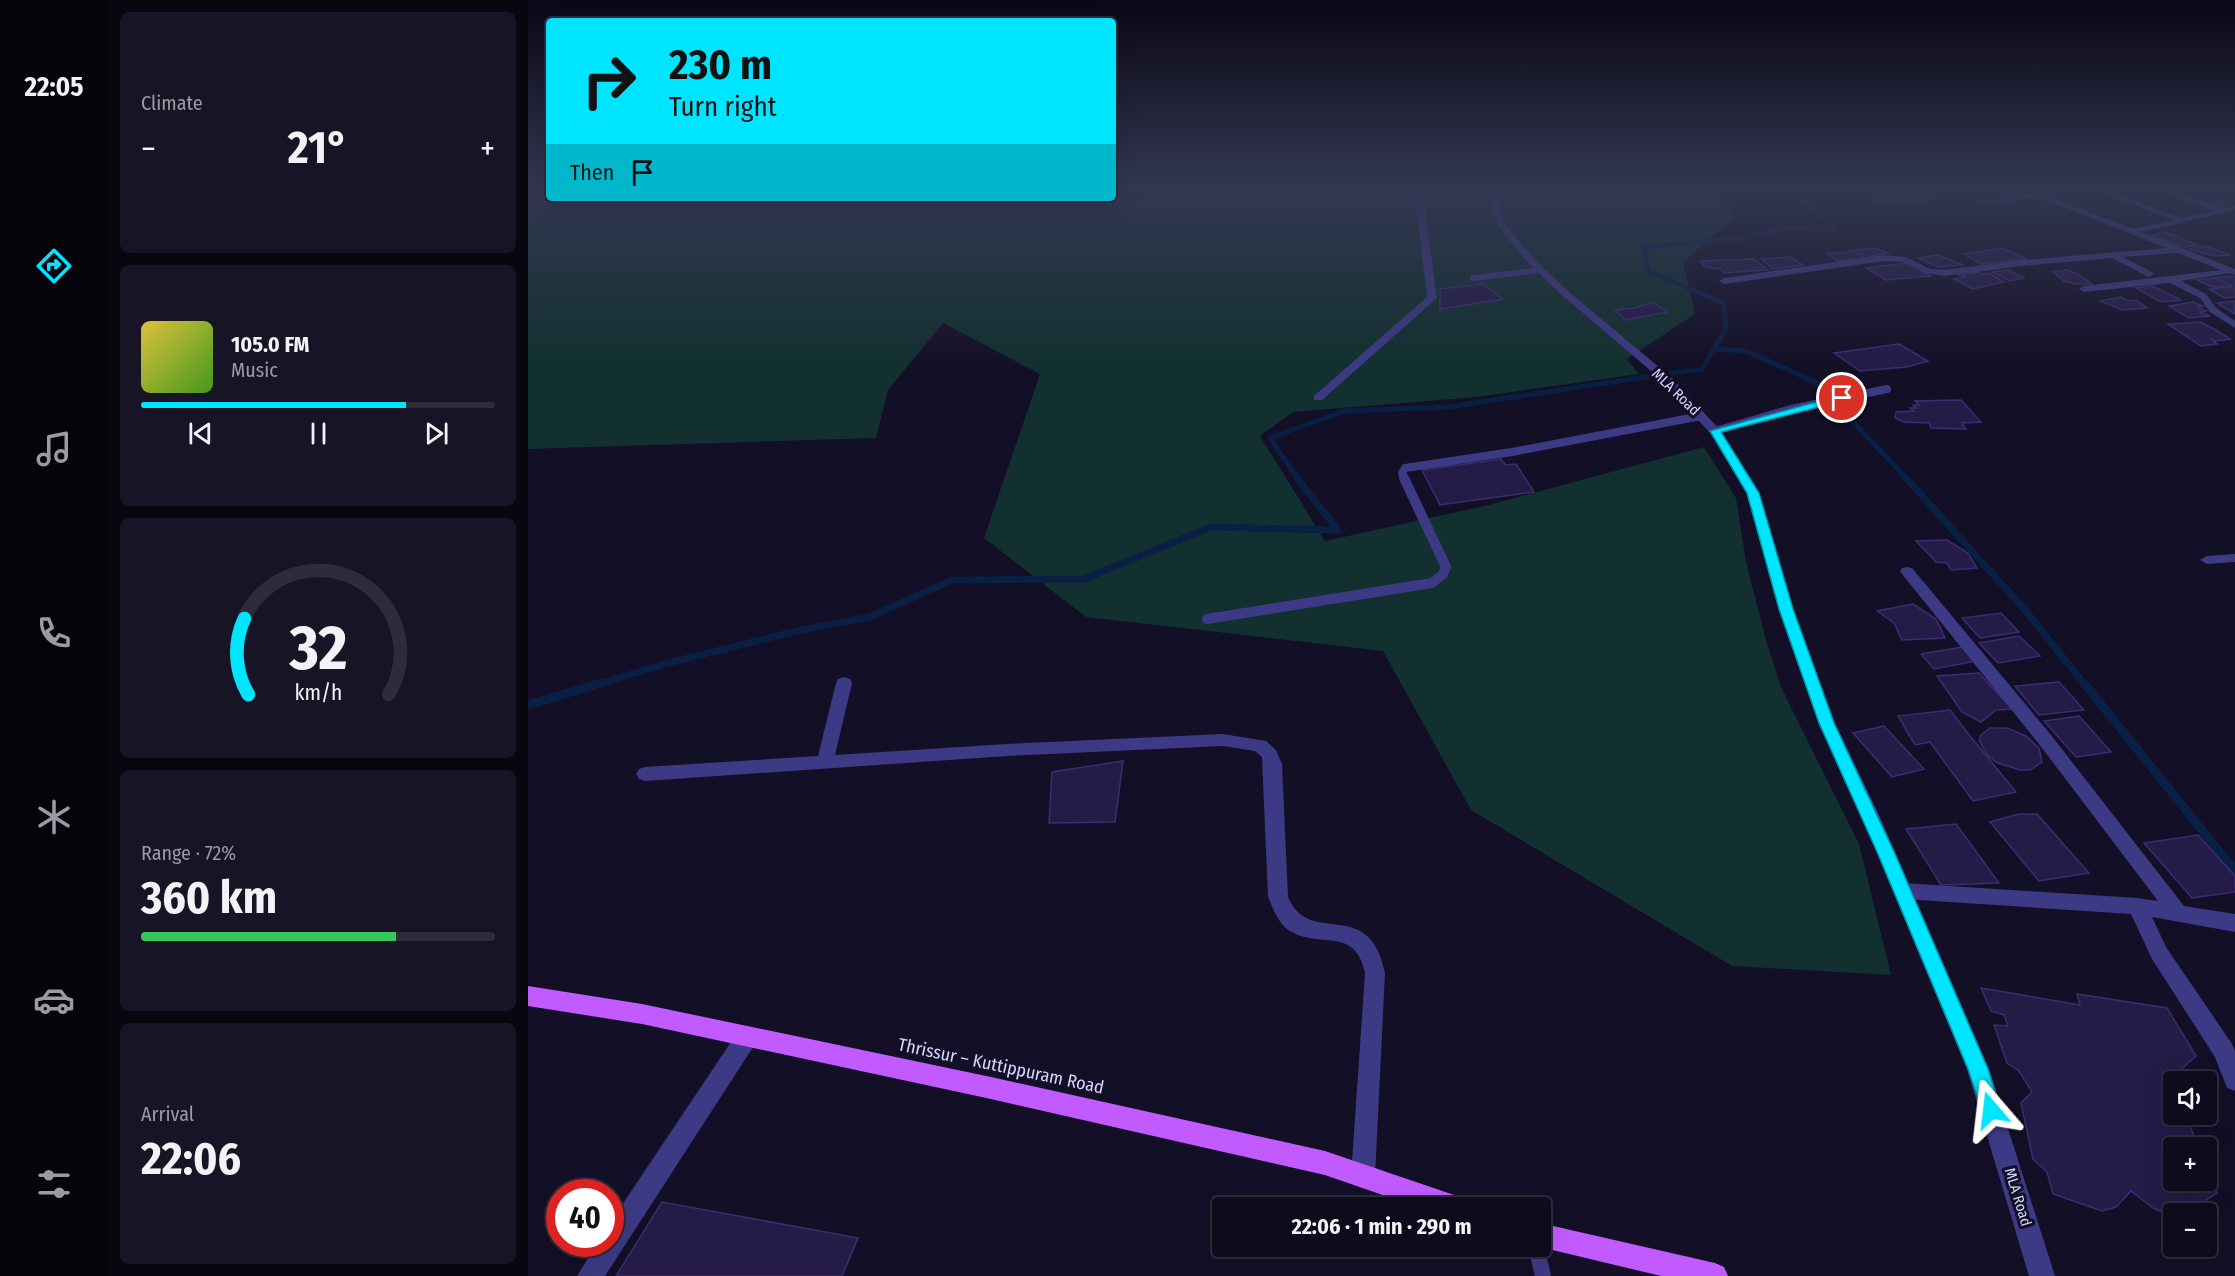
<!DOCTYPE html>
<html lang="en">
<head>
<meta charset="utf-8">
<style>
  body { margin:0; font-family:"Fira Sans Condensed",sans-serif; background:#171425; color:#f1f3f6; height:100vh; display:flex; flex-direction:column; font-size:22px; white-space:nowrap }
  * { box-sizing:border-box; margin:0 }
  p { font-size:20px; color:#9b9ba3 }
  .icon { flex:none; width:33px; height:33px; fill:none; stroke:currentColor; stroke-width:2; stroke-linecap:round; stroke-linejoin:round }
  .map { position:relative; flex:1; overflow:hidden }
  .details { display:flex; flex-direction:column; gap:12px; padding:12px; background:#08060f; width:420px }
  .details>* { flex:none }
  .hud { position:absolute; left:18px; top:18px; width:570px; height:183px; border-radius:6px; box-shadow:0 6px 24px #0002,0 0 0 2px #2e2b3b; background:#00e5ff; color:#111; overflow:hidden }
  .controls { position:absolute; left:1635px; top:1071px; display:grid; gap:12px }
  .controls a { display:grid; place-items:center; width:54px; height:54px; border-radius:6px; background:#0e0b1c; box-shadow:0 6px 24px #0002,0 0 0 2px #2e2b3b; font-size:30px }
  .speed { position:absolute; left:18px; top:1179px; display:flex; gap:12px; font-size:30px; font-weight:700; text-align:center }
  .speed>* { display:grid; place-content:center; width:78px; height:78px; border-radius:50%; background:#0e0b1c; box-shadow:0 6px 24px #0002,0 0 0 2px #2e2b3b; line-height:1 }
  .speed .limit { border:9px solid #d22; background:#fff; color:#111 }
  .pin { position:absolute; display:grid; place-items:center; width:51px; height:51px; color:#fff; margin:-26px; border:3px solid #fff; border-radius:50%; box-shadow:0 2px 6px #0007 }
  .me { position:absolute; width:66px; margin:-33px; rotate:343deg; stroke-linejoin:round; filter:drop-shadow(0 0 4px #0008) }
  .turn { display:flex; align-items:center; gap:21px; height:126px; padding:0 24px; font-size:27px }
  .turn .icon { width:78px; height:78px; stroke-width:2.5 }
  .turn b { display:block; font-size:42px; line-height:51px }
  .then { display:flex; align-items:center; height:57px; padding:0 24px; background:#0003; gap:12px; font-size:22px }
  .big { font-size:45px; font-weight:700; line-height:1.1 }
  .details .tile { flex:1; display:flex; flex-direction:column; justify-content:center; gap:9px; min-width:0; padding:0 21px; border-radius:9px; background:#171425 }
  .details .dial { align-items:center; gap:0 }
  .dial svg { height:156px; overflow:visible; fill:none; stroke:#2e2b3b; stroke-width:7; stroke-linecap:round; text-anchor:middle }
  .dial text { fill:#f1f3f6; stroke:none }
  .song { display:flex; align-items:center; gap:18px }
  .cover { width:72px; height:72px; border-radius:9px; background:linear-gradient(135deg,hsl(50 70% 55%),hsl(100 70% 35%)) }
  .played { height:6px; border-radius:3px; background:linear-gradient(90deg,#00e5ff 75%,#2e2b3b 75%) }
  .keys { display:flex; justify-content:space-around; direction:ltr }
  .heat { display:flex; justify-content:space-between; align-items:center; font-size:33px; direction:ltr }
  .charge { height:9px; border-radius:4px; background:linear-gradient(90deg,#34c759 72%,#2e2b3b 0) }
  .trip { position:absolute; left:684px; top:1197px; width:339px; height:60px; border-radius:6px; background:#0e0b1c; box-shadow:0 6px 24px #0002,0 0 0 2px #2e2b3b; font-weight:700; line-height:60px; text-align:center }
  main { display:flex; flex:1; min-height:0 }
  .dock { display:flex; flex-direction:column; width:108px; justify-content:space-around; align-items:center; background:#06040b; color:#9b9ba3 }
  .dock .icon { width:42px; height:42px }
  .dock .selected { color:#00e5ff }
  .dock b { font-size:27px; color:#f1f3f6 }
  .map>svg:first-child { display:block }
  .green { fill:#12302f }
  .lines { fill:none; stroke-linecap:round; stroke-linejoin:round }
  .stream-far3 { stroke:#0a1f44; stroke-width:4.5 }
  .stream-far2 { stroke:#0a1f44; stroke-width:5 }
  .stream-far1 { stroke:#0a1f44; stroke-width:7 }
  .stream { stroke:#0a1f44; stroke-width:9 }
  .building { fill:#241b47; stroke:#3b2d73; stroke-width:1.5 }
  .service-far3 { stroke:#3d3a85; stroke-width:6 }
  .service-far2 { stroke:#3d3a85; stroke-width:8 }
  .service-far1 { stroke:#3d3a85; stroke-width:10 }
  .service { stroke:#3d3a85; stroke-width:16 }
  .minor { fill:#3d3a85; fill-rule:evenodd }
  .tertiary { fill:#3d3a85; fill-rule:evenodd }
  .primary { fill:#c25bff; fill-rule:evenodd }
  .route { fill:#00e5ff; stroke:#0095a6; stroke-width:1.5 }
  .labels { text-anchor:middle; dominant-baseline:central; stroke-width:6; stroke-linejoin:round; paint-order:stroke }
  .street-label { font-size:15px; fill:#d9d4ff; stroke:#130f26 }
  .near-street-label { font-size:18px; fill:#d9d4ff; stroke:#130f26 }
</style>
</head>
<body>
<main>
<nav class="dock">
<b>22:05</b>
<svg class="icon selected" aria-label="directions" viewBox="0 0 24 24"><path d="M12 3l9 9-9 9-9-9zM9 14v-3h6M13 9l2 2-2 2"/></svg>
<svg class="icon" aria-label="music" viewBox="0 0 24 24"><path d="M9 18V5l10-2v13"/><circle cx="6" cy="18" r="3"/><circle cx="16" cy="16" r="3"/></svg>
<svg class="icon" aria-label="phone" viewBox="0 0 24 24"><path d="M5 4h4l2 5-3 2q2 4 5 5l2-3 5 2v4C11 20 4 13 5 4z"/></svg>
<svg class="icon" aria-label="climate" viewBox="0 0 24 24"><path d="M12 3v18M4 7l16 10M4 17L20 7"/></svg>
<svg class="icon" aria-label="car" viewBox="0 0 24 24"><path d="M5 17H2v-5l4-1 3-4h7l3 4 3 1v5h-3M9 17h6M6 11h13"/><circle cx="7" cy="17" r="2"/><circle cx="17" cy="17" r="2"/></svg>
<svg class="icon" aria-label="filters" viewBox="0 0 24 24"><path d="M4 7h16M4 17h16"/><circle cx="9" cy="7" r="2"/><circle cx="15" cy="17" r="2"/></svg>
</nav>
<section class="details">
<div class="tile"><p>Climate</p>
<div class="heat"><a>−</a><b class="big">21°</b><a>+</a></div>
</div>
<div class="tile">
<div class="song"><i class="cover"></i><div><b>105.0 FM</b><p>Music</p></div></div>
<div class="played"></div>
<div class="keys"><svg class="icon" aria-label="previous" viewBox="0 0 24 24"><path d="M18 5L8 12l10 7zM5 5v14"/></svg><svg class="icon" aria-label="pause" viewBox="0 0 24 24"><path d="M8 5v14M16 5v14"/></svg><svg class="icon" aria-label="next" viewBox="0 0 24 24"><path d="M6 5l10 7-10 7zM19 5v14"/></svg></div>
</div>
<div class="tile dial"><svg viewBox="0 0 100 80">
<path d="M14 69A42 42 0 1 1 86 69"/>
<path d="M14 69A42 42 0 0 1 12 30" stroke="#00e5ff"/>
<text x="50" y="56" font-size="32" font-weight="700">32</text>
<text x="50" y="72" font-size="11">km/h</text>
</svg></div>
<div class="tile"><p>Range · 72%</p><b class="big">360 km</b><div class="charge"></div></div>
<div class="tile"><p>Arrival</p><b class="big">22:06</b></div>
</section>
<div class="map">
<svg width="1707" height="1276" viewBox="0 0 1707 1276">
  <rect width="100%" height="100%" fill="#130f26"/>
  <g class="green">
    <path d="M 0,189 L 21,189 L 21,198 L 585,198 L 585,189 L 1191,189 L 1207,217 L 1155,262 L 1167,314 L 1099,359 L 1111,374 L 949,397 L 765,412 L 732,436 L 797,541 L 961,505 L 1176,447 L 1208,498 L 1218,562 L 1238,640 L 1253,687 L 1331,844 L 1363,975 L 1204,966 L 943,810 L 855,651 L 558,617 L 456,538 L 512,374 L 415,323 L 360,390 L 348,438 L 0,449 Z"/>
    <path d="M 1318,189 L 1503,189 L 1508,190 L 1356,205 Z"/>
  </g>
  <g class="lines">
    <path class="stream-far3" d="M 1197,317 L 1196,303 L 1120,271 L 1116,247 L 1216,238 L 1255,228 L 1307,230 L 1278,202 L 1269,189"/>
    <g class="stream-far2">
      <path d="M 1186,349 L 1218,351 L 1283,380 L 1312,398 L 1328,425 L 1379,479"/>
      <path d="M 1143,373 L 1174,369 L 1198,329 L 1197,316"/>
      <path d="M 770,479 L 742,438 L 816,411 L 920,407 L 1124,376"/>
    </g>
    <g class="stream-far1">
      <path d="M 1378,478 L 1498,611 L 1557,685"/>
      <path d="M 68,685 L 136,664 L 273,630 L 342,617 L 424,580 L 556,579 L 683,527 L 810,530 L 769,478"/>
    </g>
    <g class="stream">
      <path d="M 1556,683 L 1707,871"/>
      <path d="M 0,705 L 73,683"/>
    </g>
  </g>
  <g class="building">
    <path d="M 1678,198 L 1698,204 L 1687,207 L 1667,200 Z"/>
    <path d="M 1637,232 L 1670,245 L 1656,247 L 1623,236 Z"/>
    <path d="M 1677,246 L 1703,255 L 1685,256 L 1661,249 Z"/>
    <path d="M 1347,248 L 1360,253 L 1340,257 L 1328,250 Z"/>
    <path d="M 1474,248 L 1498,259 L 1453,264 L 1436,254 Z"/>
    <path d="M 1323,250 L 1337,258 L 1309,261 L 1299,253 L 1317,253 Z"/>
    <path d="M 1410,255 L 1435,265 L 1410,267 L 1390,258 Z"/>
    <path d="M 1262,257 L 1275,265 L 1245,269 L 1234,259 Z"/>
    <path d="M 1226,259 L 1240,270 L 1197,273 L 1192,269 L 1177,267 L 1173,261 Z"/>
    <path d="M 1379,263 L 1403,276 L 1358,280 L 1338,268 Z"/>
    <path d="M 1480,270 L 1496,278 L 1482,281 L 1464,272 Z"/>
    <path d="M 1539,270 L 1550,274 L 1564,284 L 1548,284 L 1536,281 L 1525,272 Z"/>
    <path d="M 1451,272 L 1454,274 L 1461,273 L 1476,282 L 1445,289 L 1426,279 L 1438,277 L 1430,275 Z"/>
    <path d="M 1705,276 L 1707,277 L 1707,290 L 1687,278 Z"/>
    <path d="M 1687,278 L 1704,286 L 1684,287 L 1669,280 Z"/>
    <path d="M 955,284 L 975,299 L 912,309 L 912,289 Z"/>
    <path d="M 1624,286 L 1653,300 L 1633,302 L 1608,288 Z"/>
    <path d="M 1701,287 L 1707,291 L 1707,297 L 1696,298 L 1681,289 Z"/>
    <path d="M 1593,297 L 1600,301 L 1608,300 L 1619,308 L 1595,310 L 1572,301 Z"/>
    <path d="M 1707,301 L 1707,314 L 1689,303 Z"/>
    <path d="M 1124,302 L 1139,312 L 1097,320 L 1087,310 L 1107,308 Z"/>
    <path d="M 1665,302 L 1675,306 L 1670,307 L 1678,311 L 1672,312 L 1682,316 L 1661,318 L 1641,306 Z"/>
    <path d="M 1672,322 L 1686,329 L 1702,339 L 1687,341 L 1682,338 L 1689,344 L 1673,346 L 1640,324 Z"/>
    <path d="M 1371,344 L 1400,361 L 1379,367 L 1332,371 L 1306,353 Z"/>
    <path d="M 1433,400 L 1453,422 L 1434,423 L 1438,429 L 1403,428 L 1401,423 L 1376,422 L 1367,418 L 1368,412 L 1386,411 L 1382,408 L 1388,408 L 1385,405 L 1391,405 L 1387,401 Z"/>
    <path d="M 973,459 L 978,465 L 988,464 L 1006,492 L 912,505 L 894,470 Z"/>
    <path d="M 1419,540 L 1440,553 L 1449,568 L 1423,570 L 1419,563 L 1408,562 L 1388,541 Z"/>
    <path d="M 1385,604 L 1408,619 L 1417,638 L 1374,640 L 1366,623 L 1349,611 Z"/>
    <path d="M 1473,613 L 1491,632 L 1452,638 L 1434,618 Z"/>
    <path d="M 1491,636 L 1512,656 L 1470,663 L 1451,643 Z"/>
    <path d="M 1434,647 L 1448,661 L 1406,669 L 1393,654 Z"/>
    <path d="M 1451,673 L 1484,709 L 1468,710 L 1453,722 L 1434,712 L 1409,676 Z"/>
    <path d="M 1531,682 L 1556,710 L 1511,715 L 1487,686 Z"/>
    <path d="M 1422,710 L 1442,736 L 1488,792 L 1445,801 L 1402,742 L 1387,745 L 1370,716 Z"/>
    <path d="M 1551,716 L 1583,752 L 1548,757 L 1516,721 Z"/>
    <path d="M 1356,726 L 1396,769 L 1364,777 L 1325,733 Z"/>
    <path d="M 1462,728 L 1479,728 L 1498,736 L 1511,748 L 1514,762 L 1502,770 L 1492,770 L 1470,763 L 1461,757 L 1452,742 L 1452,736 Z"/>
    <path d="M 595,761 L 587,822 L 521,823 L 524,772 Z"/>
    <path d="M 1491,814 L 1509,814 L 1561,873 L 1511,881 L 1462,822 Z"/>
    <path d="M 1428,824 L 1471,883 L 1413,885 L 1378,829 Z"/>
    <path d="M 1670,835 L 1707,876 L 1707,892 L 1664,898 L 1616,843 Z"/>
    <path d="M 1453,988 L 1552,1005 L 1549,994 L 1639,1008 L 1668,1056 L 1643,1078 L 1646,1085 L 1646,1114 L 1657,1114 L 1671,1148 L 1646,1148 L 1646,1180 L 1678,1180 L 1678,1166 L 1689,1193 L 1678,1200 L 1681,1219 L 1678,1219 L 1678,1214 L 1646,1214 L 1646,1217 L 1625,1208 L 1603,1191 L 1588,1207 L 1574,1211 L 1525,1194 L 1519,1172 L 1505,1159 L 1493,1103 L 1504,1092 L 1491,1071 L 1479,1063 L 1466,1025 L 1480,1026 L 1476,1015 L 1463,1011 Z"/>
    <path d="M 134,1202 L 330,1238 L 314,1276 L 88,1276 Z"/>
  </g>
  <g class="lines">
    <path class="service-far3" d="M 945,278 L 1012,270"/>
    <g class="service-far2">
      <path d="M 1187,431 L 1263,409 L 1359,389"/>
      <path d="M 876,479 L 874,473 L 877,468 L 984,452 L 1173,416"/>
    </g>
    <path class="service-far1" d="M 679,619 L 904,583 L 915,574 L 918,567 L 876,478"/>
    <path class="service" d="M 1008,1246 L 1015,1276"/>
    <g class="minor">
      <path d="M 886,189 L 894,189 L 909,298 L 794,400 L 786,400 L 786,396 L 899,297 Z"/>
      <path d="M 1461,189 L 1472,189 L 1490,196 L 1533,189 L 1518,195 L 1605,229 L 1645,220 L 1564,189 L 1575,189 L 1654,218 L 1685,211 L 1628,189 C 1656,189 1680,212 1707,206 L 1707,210 L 1613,232 L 1707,269 L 1707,275 L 1702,273 L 1653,281 L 1678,294 L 1688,308 L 1707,321 L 1707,328 L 1682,312 L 1672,298 L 1642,283 L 1556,292 L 1551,289 L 1556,286 L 1693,270 L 1650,253 L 1595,257 L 1624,272 L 1626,274 L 1621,277 L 1584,258 L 1494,266 L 1417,276 L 1397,273 L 1376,262 L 1356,261 L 1196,284 L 1191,281 L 1196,278 L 1356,255 L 1378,257 L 1402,269 L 1417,270 L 1494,260 L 1639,248 L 1510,197 L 1454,205 L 1454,201 L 1480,197 Z"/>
      <path d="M 1707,554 L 1707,562 L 1679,564 L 1672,560 L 1679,556 Z"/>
      <path d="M 1379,567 L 1384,568 L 1523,735 L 1656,906 L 1707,914 L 1707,932 L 1624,917 L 1638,947 L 1704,1044 L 1707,1051 L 1707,1091 L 1699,1088 L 1687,1057 L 1624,959 L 1603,914 L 1375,899 L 1368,897 L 1365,891 L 1368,885 L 1375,883 L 1609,898 L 1630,901 L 1511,744 L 1374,574 L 1372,571 L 1374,568 Z"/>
      <path d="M 316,677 L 322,679 L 324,683 L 307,755 L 479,744 L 695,734 L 738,741 L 748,750 L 754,764 L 760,897 C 782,949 841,894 857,973 L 847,1176 L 843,1184 L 835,1188 L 827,1184 L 823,1176 L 837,973 C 827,924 790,951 759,929 C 749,921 745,908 740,897 L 734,757 L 727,751 L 695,746 L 479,756 L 117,781 L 111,779 L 108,774 L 111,769 L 117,767 L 290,756 L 308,683 L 310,679 Z"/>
      <path d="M 219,1027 L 227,1030 L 230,1037 L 227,1044 L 77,1276 L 49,1276 L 69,1244 L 82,1244 L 82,1223 L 211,1030 Z"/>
    </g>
    <path class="tertiary" d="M 957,189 L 965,189 L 977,224 L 1005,258 L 1041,292 L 1144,378 L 1191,429 L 1231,493 L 1265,609 L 1307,723 L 1352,817 L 1461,1069 L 1527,1276 L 1501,1276 L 1439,1069 L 1334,817 L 1291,723 L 1251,609 L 1219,493 L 1182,433 L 1136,382 L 1035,296 L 999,262 L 969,224 Z"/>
    <g class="primary">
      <path d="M 0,986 L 114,1004 L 463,1077 L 797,1151 L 929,1196 L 938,1199 L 941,1208 L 892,1208 L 797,1175 L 463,1099 L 114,1024 L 0,1006 Z"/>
      <path d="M 1012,1223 L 1187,1263 L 1196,1267 L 1200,1276 L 1133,1276 L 1012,1247 L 1010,1246 L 1012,1246 Z"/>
    </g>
  </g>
  <linearGradient id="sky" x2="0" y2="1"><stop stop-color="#0a0815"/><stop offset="0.51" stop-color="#333752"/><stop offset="1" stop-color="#333752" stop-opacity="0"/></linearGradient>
  <rect width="1707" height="367" fill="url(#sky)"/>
  <path class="route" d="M 1314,395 L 1319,398 L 1318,400 L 1193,432 L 1231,493 L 1265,609 L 1306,723 L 1367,854 L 1460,1069 L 1473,1110 L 1470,1117 L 1463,1120 L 1456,1117 L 1440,1069 L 1350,854 L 1291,723 L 1251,609 L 1219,493 L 1182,431 Z"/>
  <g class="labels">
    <g class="street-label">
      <text transform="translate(1148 392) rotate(44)">MLA Road</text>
      <text transform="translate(1490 1197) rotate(73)">MLA Road</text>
    </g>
    <g class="near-street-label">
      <text transform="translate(473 1066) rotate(12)">Thrissur – Kuttippuram Road</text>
    </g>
  </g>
</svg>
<div class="controls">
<a><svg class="icon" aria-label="sound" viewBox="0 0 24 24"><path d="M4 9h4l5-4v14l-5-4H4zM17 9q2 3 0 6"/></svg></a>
<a>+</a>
<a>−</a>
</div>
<div class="speed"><div class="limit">40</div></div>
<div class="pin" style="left:1314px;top:398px;background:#d93025"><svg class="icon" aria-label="arrive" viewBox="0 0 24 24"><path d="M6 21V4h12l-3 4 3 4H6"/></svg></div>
<svg class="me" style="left:1463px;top:1110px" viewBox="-20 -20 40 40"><path d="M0-17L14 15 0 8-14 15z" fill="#00e5ff" stroke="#fff" stroke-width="4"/></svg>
<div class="trip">22:06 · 1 min · 290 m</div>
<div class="hud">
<div class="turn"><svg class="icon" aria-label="right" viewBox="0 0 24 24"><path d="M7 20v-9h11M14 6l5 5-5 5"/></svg><div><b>230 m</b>Turn right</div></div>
<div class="then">Then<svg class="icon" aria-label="arrive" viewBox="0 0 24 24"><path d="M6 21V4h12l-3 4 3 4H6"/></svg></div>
</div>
</div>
</main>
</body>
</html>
